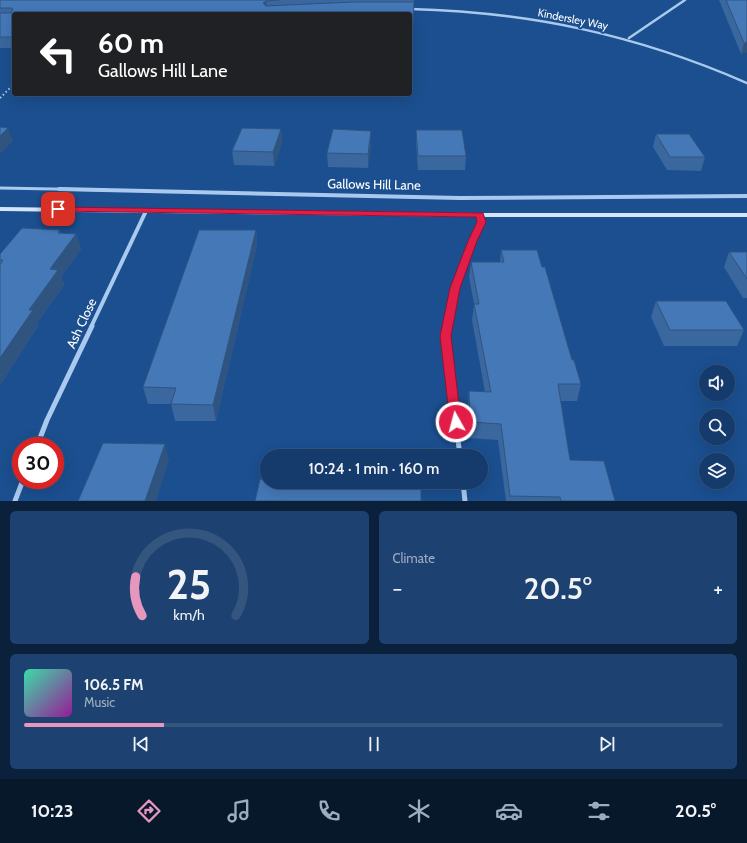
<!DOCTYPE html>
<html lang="en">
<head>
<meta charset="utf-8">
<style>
  body { margin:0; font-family:Cabin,sans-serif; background:#1d4271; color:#f1f3f6; height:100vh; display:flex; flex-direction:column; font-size:15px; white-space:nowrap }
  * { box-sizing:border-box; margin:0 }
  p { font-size:13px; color:#9dadc1 }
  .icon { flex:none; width:22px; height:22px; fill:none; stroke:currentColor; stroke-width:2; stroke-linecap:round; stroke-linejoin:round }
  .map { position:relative; height:501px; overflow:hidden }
  .side { display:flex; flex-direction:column; gap:10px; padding:10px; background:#0b203b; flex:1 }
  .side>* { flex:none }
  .top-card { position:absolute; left:12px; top:12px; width:400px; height:84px; border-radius:4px; box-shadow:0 4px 16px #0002,0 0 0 1px #33557e; background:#202124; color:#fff; overflow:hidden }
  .controls { position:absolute; left:699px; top:365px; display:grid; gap:8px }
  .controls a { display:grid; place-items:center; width:36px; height:36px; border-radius:50%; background:#143b6b; box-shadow:0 4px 16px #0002,0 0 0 1px #33557e; font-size:20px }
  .speed { position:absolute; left:12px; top:437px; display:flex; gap:8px; font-size:20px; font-weight:700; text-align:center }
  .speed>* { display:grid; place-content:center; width:52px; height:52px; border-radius:50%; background:#143b6b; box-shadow:0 4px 16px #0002,0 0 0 1px #33557e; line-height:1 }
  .speed .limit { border:6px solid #d22; background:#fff; color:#111 }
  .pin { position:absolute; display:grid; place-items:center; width:34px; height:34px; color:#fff; margin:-17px; border-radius:8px; box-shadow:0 2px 6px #0006 }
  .me { position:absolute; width:44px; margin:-22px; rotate:353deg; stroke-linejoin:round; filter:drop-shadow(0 0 3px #0008) }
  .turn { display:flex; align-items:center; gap:14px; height:84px; padding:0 20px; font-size:18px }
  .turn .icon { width:52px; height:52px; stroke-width:2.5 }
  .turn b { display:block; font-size:28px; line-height:34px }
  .big { font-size:30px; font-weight:600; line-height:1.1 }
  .side .widget { flex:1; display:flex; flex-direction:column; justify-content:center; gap:6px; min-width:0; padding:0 14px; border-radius:6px; background:#1d4271 }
  .side .dial { align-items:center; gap:0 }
  .dial svg { height:104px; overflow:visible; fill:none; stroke:#33557e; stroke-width:7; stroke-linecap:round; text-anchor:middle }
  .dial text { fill:#f1f3f6; stroke:none }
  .song { display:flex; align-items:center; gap:12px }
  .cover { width:48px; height:48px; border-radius:6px; background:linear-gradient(135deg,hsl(160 70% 55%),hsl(300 70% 35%)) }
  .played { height:4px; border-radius:2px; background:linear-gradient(90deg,#e797bd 20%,#33557e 20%) }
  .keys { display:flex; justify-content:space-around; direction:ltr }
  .heat { display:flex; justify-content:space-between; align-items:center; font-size:22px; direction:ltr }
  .side .tiles { flex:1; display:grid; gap:10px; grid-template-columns:1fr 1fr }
  .widget:last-child { grid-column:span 2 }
  .trip { position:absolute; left:260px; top:449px; width:228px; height:40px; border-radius:20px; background:#143b6b; box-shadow:0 4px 16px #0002,0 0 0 1px #33557e; font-weight:600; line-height:40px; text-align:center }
  .tabs { display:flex; height:64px; justify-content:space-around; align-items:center; background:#08182b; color:#9dadc1 }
  .tabs .icon { width:28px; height:28px }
  .tabs .selected { color:#e797bd }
  .tabs b { font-size:18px; color:#f1f3f6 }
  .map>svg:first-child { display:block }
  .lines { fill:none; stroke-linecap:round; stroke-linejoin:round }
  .path { stroke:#a9c9ee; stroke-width:2; stroke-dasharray:1.5 2.5; stroke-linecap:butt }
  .street-far3 { stroke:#a9c9ee; stroke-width:2.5 }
  .street-far2 { stroke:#a9c9ee; stroke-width:3 }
  .street-far1 { stroke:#a9c9ee; stroke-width:4 }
  .street { stroke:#a9c9ee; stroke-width:5 }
  .secondary { fill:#d6e6fa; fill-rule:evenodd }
  .wall { fill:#3a679d }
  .shaded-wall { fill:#305480 }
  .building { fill:#4478b7; stroke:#305480 }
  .route { fill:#e11d48; stroke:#92132f }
  .labels { text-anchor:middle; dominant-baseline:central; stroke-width:4; stroke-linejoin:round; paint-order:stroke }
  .far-street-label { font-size:11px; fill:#fff; stroke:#1b4f8f }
  .street-label { font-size:13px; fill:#fff; stroke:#1b4f8f }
</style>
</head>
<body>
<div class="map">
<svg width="747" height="501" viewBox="0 0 747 501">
  <rect width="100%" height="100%" fill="#1b4f8f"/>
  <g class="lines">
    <path class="path" d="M 0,98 L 14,84"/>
    <g class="street-far3">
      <path d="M 410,9 C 530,12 637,35 747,83"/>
      <path d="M 629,38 L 685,0"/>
    </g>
    <path class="street-far2" d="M 0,188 L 105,190"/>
    <g class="street-far1">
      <path d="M 59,189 L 460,198 L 747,196"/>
      <path d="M 91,327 L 146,211"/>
      <path d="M 447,327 C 450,314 451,300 455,287 C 460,272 482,227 480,215"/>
    </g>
    <g class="street">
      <path d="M 447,326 L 445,336 L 460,456"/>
      <path d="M 37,446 L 47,420 L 92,326"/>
      <path d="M 463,482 L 465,501"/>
      <path d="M 15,501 L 23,480"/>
    </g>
    <path class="secondary" d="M 0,207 L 480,213 L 747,213 L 747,217 L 480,217 L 0,211 Z"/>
  </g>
  <g class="wall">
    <path d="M 0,0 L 414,0 L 412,35 L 410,35 L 410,14 L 14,14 L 14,48 L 0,48 Z"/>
    <path d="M 719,0 L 747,0 L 747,52 L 741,54 Z"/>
    <path d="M 281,129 L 282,142 L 274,166 L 234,165 L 232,151 Z"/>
    <path d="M 416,130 L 466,156 L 465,170 L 418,170 L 416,143 Z"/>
    <path d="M 656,134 L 705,157 L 701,171 L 667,170 L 653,147 Z"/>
    <path d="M 371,144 L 368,168 L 328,167 L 327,153 Z"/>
    <path d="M 60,230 L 60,233 L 76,234 L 81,249 L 61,277 L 64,285 L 37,323 L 38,326 L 0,385 L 0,254 Z"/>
    <path d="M 256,230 L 257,245 L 216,421 L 175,421 L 171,404 L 148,404 L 143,387 Z"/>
    <path d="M 501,250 L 572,360 L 581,384 L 577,401 L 560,401 L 570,460 L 615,501 L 506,501 L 498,440 L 468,438 L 468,407 L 469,391 L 485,392 L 472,320 L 474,304 L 469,277 L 471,262 L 500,262 Z"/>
    <path d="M 729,252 L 747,252 L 747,298 L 743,298 L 724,267 Z"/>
    <path d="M 656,301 L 744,330 L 737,346 L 664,346 L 651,317 Z"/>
  </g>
  <g class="shaded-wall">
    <path d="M 266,1 L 267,11 L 263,3 Z"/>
    <path d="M 747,42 L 747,52 L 741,54 L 744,43 Z"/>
    <path d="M 8,128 L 13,141 L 0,154 L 0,136 Z"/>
    <path d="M 281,129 L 282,142 L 274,166 L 273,152 Z"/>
    <path d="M 371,131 L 371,144 L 368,168 L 368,154 Z"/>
    <path d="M 256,230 L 257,245 L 216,421 L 213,405 Z"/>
    <path d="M 76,234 L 81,249 L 61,277 L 64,285 L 37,323 L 38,326 L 0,385 L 0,358 L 29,310 L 50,269 Z"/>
    <path d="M 165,444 L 169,460 L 156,501 L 145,501 Z"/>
  </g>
  <g class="building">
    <path d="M 0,0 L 279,0 L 266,1 L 263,3 L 266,6 L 354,2 L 414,2 L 413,24 L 410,24 L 410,14 L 14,14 L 14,37 L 0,37 L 0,13 L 11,13 L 13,9 L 11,8 L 0,8 Z"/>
    <path d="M 726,0 L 747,0 L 747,42 L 744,43 Z"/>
    <path d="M 0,127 L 8,128 L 0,136 Z"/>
    <path d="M 242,128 L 281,129 L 273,152 L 232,151 Z"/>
    <path d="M 333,129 L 371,131 L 368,154 L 327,153 Z"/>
    <path d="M 416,130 L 462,130 L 466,156 L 418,156 Z"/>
    <path d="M 656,134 L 689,134 L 705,157 L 670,157 Z"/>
    <path d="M 22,228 L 60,230 L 58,233 L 76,234 L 50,269 L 58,270 L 29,310 L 33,310 L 0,358 L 0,265 L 3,260 L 0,260 L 0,254 Z"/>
    <path d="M 199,230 L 256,230 L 213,405 L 171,404 L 176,388 L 143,387 Z"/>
    <path d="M 501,250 L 537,250 L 542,267 L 545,267 L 572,360 L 574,360 L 581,384 L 558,384 L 570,460 L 604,461 L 615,501 L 561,501 L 560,497 L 510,496 L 501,424 L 470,422 L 469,391 L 491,392 L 474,304 L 479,304 L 471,262 L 504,262 Z"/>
    <path d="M 729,252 L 747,252 L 747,279 Z"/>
    <path d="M 656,301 L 726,301 L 744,330 L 670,330 Z"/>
    <path d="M 103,443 L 165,444 L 145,501 L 78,501 Z"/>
    <path d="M 348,454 L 381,456 L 348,456 Z"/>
    <path d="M 260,479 L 267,480 L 267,482 L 311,482 L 345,484 L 345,482 L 421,482 L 421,501 L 255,501 Z"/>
  </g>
  <path class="route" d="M 58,207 L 483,213 L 486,222 L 477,241 L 460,288 L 451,336 L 461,422 L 460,425 L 451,425 L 450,422 L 440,336 L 450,288 L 468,241 L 477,222 L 476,217 L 56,211 L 56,208 Z"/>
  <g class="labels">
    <g class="far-street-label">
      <text transform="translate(573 19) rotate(11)">Kindersley Way</text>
    </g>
    <g class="street-label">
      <text transform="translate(374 184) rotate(1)">Gallows Hill Lane</text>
      <text transform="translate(81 323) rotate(-65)">Ash Close</text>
    </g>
  </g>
</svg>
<div class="controls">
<a><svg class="icon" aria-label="sound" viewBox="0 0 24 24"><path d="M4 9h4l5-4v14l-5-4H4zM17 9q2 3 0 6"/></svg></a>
<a><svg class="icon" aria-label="search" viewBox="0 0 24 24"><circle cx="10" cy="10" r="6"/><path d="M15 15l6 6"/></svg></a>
<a><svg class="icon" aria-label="layers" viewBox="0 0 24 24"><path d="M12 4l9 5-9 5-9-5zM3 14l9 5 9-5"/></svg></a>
</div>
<div class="speed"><div class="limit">30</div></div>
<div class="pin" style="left:58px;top:209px;background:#d93025"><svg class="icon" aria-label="arrive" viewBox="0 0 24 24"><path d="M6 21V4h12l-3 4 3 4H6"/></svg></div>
<svg class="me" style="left:456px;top:422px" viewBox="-20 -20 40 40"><circle r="17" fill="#e11d48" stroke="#fff" stroke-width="3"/><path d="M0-11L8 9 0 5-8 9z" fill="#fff"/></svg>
<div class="trip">10:24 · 1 min · 160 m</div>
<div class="top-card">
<div class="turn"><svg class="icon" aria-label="left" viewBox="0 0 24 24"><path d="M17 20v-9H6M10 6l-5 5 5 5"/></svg><div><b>60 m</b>Gallows Hill Lane</div></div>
</div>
</div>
<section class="side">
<div class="tiles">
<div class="widget dial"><svg viewBox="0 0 100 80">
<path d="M14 69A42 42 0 1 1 86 69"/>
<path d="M14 69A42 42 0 0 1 9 39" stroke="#e797bd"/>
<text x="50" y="56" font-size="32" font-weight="700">25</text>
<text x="50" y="72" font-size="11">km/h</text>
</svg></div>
<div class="widget"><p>Climate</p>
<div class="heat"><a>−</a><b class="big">20.5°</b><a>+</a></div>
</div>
<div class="widget">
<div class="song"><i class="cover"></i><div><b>106.5 FM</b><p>Music</p></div></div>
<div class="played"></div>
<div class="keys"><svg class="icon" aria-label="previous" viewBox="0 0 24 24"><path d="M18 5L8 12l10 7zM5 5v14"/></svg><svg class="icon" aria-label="pause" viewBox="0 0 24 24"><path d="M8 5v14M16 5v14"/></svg><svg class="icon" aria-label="next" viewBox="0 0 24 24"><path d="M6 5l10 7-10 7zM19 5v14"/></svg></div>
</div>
</div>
</section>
<nav class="tabs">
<b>10:23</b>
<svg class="icon selected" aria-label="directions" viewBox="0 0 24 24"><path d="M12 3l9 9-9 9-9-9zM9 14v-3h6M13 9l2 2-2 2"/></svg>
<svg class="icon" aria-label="music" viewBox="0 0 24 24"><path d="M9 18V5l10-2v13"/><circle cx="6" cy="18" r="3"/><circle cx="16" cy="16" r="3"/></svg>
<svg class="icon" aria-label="phone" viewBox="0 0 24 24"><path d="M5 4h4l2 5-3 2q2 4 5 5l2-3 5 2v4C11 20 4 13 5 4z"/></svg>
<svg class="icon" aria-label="climate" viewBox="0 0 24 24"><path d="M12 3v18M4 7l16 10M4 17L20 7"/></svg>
<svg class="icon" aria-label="car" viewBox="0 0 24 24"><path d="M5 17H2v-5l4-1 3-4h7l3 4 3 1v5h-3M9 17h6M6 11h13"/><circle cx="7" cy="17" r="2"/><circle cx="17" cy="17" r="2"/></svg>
<svg class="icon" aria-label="filters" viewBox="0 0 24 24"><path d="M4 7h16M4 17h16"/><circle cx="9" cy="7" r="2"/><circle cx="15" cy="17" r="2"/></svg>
<b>20.5°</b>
</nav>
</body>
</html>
